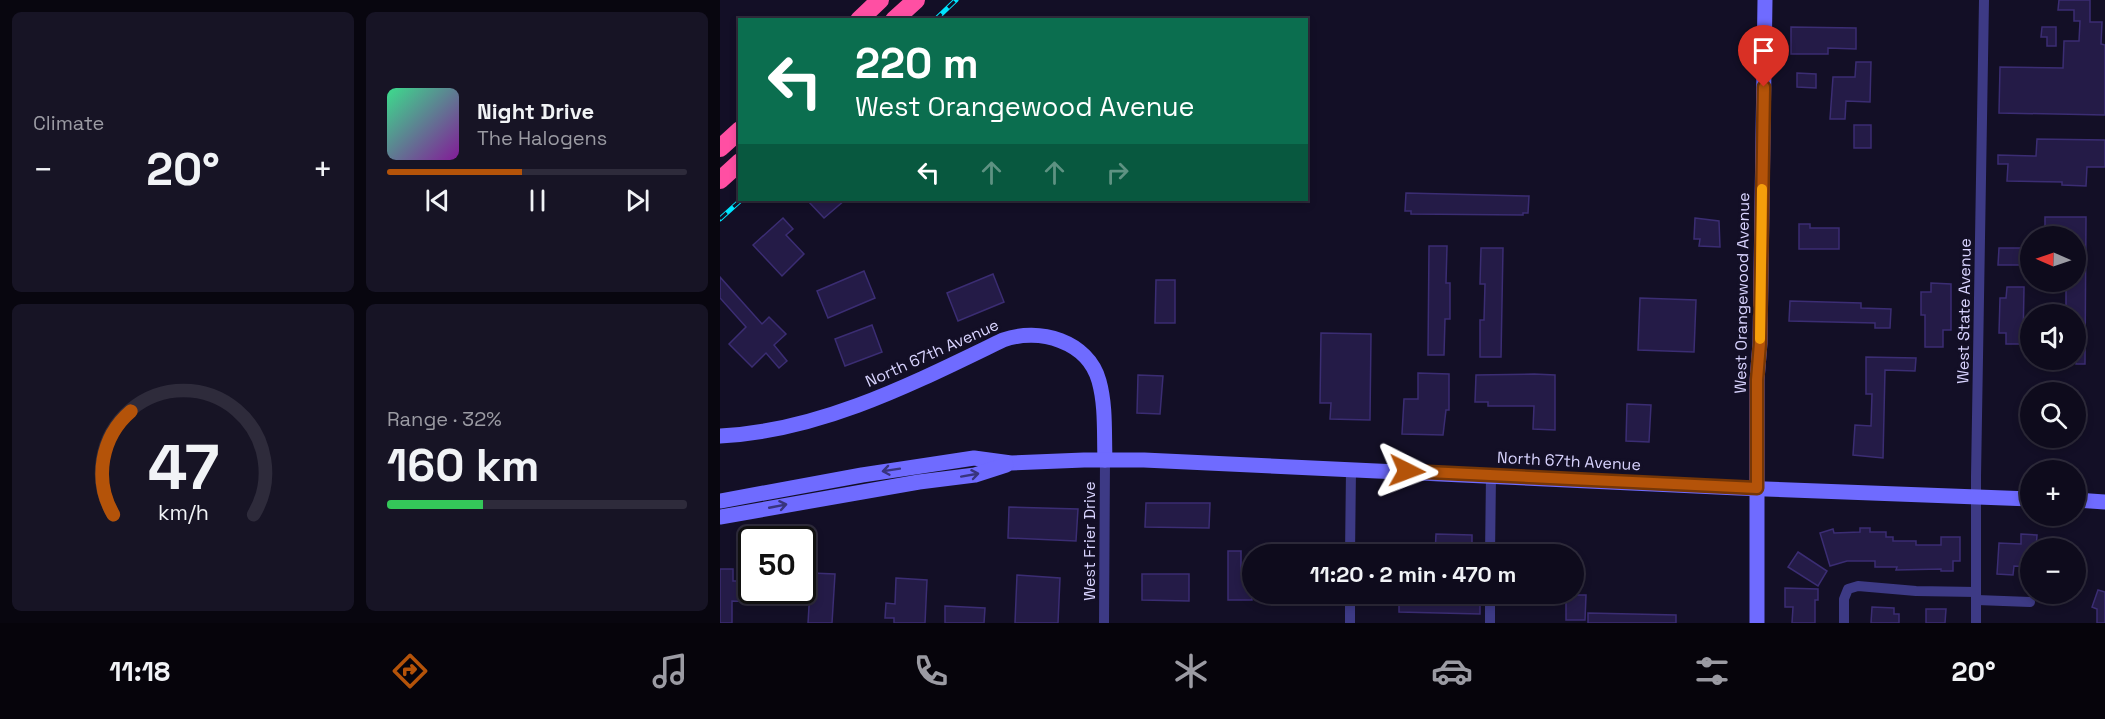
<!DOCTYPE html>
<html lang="en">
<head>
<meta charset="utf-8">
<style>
  body { margin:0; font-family:"Space Grotesk",sans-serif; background:#171425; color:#f1f3f6; height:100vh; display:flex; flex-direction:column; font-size:22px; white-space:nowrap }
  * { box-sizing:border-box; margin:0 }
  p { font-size:20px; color:#9b9ba3 }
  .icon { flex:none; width:33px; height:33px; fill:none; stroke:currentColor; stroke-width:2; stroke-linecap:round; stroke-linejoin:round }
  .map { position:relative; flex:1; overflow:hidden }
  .panel { display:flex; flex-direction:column; gap:12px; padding:12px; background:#08060f; width:720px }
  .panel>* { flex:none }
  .top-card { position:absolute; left:18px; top:18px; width:570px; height:183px; border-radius:0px; box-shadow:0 3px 9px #0003,0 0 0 2px #2e2b3b; background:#0b6e4f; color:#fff; overflow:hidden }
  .needle { width:39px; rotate:272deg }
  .tools { position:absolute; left:1300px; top:226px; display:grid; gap:12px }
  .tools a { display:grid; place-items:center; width:66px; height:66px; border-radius:50%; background:#0e0b1c; box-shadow:0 3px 9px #0003,0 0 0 2px #2e2b3b; font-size:30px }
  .speed { position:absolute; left:18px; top:526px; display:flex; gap:12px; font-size:30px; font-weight:700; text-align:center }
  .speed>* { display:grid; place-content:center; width:78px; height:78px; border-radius:50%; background:#0e0b1c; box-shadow:0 3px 9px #0003,0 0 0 2px #2e2b3b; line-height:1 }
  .speed .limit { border:3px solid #111; border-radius:9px; background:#fff; color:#111 }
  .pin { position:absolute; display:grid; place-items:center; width:51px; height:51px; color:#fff; margin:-62px -26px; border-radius:50% 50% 50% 0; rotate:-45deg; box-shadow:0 0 6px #0007 }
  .pin .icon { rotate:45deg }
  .me { position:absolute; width:66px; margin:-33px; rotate:93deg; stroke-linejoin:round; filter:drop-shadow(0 0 4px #0008) }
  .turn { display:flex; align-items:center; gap:21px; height:126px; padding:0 18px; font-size:27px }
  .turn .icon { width:78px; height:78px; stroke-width:2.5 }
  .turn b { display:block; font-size:42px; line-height:51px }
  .lanes { display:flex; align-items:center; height:57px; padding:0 18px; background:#0003; justify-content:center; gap:30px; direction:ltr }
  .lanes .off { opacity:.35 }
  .big { font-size:45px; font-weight:800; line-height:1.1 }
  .panel .card { flex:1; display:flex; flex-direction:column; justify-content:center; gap:9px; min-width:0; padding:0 21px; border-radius:9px; background:#171425 }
  .panel .dial { align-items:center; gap:0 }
  .dial svg { height:156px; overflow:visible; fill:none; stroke:#2e2b3b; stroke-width:7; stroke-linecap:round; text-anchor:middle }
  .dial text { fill:#f1f3f6; stroke:none }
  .song { display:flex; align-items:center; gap:18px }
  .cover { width:72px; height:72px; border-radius:9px; background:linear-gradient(135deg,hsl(150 70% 55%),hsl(290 70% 35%)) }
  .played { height:6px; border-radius:3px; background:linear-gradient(90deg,#b45309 45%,#2e2b3b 45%) }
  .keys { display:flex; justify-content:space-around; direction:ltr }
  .heat { display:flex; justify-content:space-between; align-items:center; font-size:33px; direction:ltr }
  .charge { height:9px; border-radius:4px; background:linear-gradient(90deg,#34c759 32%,#2e2b3b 0) }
  .panel .tiles { flex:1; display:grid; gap:12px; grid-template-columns:repeat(2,1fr) }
  .trip { position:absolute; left:522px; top:544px; width:342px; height:60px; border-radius:30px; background:#0e0b1c; box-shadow:0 3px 9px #0003,0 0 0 2px #2e2b3b; font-weight:800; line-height:60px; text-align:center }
  .tab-bar { display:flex; height:96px; justify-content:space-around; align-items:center; background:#06040b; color:#9b9ba3 }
  .tab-bar .icon { width:42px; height:42px }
  .tab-bar .selected { color:#b45309 }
  .tab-bar b { font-size:27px; color:#f1f3f6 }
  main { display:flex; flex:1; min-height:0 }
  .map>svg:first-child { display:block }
  .building { fill:#241b47; stroke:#3b2d73; stroke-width:1.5 }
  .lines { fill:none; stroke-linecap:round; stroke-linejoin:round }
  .street { stroke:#3d3a85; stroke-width:10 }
  .secondary { stroke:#6f6bff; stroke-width:15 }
  .highway { stroke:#ff4fa3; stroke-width:18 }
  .rail-casing { stroke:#00e5ff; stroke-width:5 }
  .rail { stroke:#130f26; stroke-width:3; stroke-dasharray:9; stroke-linecap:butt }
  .oneway { stroke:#38347d }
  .route-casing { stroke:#753606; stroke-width:15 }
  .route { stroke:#b45309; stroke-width:10 }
  .slow { stroke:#f59e0b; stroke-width:10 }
  .labels { text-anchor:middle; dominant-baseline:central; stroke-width:6; stroke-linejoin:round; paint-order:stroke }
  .street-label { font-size:16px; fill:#d9d4ff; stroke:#130f26 }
</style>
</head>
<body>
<main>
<section class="panel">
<div class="tiles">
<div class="card"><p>Climate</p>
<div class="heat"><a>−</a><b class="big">20°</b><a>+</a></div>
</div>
<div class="card">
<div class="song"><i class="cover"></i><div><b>Night Drive</b><p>The Halogens</p></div></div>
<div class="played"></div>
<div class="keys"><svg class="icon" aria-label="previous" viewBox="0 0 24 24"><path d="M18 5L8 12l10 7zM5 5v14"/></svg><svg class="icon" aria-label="pause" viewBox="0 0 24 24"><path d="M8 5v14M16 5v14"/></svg><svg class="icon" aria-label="next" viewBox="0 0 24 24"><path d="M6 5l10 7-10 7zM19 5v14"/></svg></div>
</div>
<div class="card dial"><svg viewBox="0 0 100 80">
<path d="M14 69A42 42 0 1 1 86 69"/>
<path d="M14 69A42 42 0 0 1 23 16" stroke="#b45309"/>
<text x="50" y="56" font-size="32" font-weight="700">47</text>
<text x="50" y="72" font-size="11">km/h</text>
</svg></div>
<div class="card"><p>Range · 32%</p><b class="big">160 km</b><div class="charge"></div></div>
</div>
</section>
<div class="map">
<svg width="1385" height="623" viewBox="0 0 1385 623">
  <rect width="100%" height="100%" fill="#130f26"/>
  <g class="building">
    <path d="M 1339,0 L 1370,0 L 1370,22 L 1382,22 L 1381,44 L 1385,45 L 1385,115 L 1279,113 L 1280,67 L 1343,68 L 1344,41 L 1359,41 L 1360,21 L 1354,21 L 1354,10 L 1338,10 Z"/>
    <path d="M 1071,27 L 1136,28 L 1136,49 L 1108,48 L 1108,54 L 1071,54 Z"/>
    <path d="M 1322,27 L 1336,27 L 1336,46 L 1327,46 L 1327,37 L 1321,37 Z"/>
    <path d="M 1136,62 L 1151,62 L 1150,102 L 1126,101 L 1125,119 L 1110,119 L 1113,77 L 1135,77 Z"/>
    <path d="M 1077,73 L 1096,74 L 1096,88 L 1077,87 Z"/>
    <rect x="1134" y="125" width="17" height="23"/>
    <path d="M 1317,139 L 1385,140 L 1385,167 L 1367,167 L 1366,186 L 1342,185 L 1342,182 L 1287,181 L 1288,164 L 1278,164 L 1278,155 L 1316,156 Z"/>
    <path d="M 686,193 L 809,196 L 808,213 L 803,213 L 803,215 L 691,214 L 691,211 L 685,211 Z"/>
    <path d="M 87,200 L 125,200 L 104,218 Z"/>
    <path d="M 1325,217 L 1366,217 L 1365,364 L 1356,364 L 1356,315 L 1346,315 L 1346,282 L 1356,282 L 1356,237 L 1325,237 Z"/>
    <path d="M 63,218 L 73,229 L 66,235 L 84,254 L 62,276 L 33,245 Z"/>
    <path d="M 975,218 L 999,221 L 1000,247 L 979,246 L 980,239 L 974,239 Z"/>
    <path d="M 1079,224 L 1090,224 L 1090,228 L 1119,228 L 1119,249 L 1079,249 Z"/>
    <path d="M 709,246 L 727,246 L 726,283 L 730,283 L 730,319 L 725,319 L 724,355 L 708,355 Z"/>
    <path d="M 761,248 L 783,248 L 781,357 L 760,357 L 760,320 L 764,320 L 765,284 L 760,284 Z"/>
    <path d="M 1279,248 L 1301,248 L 1301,265 L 1278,265 Z"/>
    <path d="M 144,271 L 155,298 L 108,318 L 97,291 Z"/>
    <path d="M 273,274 L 284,302 L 238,321 L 227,293 Z"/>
    <path d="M 0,277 L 42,324 L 49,317 L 66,334 L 54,345 L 67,361 L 59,368 L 46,353 L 32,367 L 9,344 L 26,327 L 0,298 Z"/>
    <path d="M 436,280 L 455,280 L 455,323 L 435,323 Z"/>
    <path d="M 1211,283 L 1231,284 L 1231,330 L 1223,330 L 1223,347 L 1205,347 L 1205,315 L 1201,315 L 1201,292 L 1211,292 Z"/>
    <path d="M 1287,287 L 1304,287 L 1303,344 L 1286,344 L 1286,333 L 1279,333 L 1280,298 L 1286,298 Z"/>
    <path d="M 920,298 L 976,300 L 974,352 L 918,350 Z"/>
    <path d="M 1070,301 L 1141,303 L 1141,308 L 1171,309 L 1170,328 L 1155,328 L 1155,323 L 1069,321 Z"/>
    <path d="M 152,325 L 162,352 L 125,366 L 115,339 Z"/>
    <path d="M 601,333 L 651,334 L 650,420 L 610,419 L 611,403 L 600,403 Z"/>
    <path d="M 1146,357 L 1196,358 L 1195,371 L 1165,370 L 1163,458 L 1133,455 L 1135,425 L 1151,426 L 1152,394 L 1146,394 Z"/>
    <path d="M 698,373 L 729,374 L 729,410 L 726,410 L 723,435 L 682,434 L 684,399 L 698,399 Z"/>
    <path d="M 814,374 L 835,375 L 835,430 L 813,429 L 814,406 L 768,406 L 768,402 L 755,402 L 756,375 Z"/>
    <path d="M 418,375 L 443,376 L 440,414 L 417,413 Z"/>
    <path d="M 907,404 L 931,405 L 929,442 L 906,441 Z"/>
    <path d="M 426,503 L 490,503 L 489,528 L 425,527 Z"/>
    <path d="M 289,507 L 358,509 L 356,541 L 288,538 Z"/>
    <path d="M 1140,528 L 1150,528 L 1150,532 L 1166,532 L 1166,537 L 1173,537 L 1173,541 L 1196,541 L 1196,545 L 1221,545 L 1221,537 L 1240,537 L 1240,561 L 1233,561 L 1233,571 L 1221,571 L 1221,569 L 1176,570 L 1177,567 L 1155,567 L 1155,561 L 1127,561 L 1110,566 L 1100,533 L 1113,529 L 1114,533 L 1140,532 Z"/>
    <path d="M 716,534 L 752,535 L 752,555 L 715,555 Z"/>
    <path d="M 1301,534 L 1317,535 L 1316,549 L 1311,549 L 1311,567 L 1294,566 L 1293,575 L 1277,574 L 1279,543 L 1301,544 Z"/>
    <path d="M 508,551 L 521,551 L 521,574 L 532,574 L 532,600 L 508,600 Z"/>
    <path d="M 1078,552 L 1107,571 L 1098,586 L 1068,567 Z"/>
    <path d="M 0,569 L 13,569 L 13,581 L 32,581 L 32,591 L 56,591 L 56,603 L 12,601 L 12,623 L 0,623 Z"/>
    <path d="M 91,573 L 115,574 L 112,623 L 88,623 Z"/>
    <path d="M 422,574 L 469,574 L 469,601 L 422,600 Z"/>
    <path d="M 297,575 L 340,578 L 338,623 L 295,623 Z"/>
    <path d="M 176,578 L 207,580 L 205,623 L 174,623 L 174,618 L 165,618 L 166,603 L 175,604 Z"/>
    <path d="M 1065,588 L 1098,589 L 1098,600 L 1095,600 L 1095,623 L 1072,623 L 1073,607 L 1065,607 Z"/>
    <path d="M 1378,590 L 1385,592 L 1385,623 L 1377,623 L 1377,609 L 1372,607 Z"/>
    <path d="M 689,594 L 760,594 L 760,614 L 679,612 L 679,602 L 689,602 Z"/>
    <path d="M 846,595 L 866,595 L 865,620 L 846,620 Z"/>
    <path d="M 225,606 L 265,608 L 264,623 L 225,623 Z"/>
    <path d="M 1152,607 L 1174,608 L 1174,614 L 1179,614 L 1179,623 L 1151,623 Z"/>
    <path d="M 1206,609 L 1226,609 L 1225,623 L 1206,623 Z"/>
    <path d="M 868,613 L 956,615 L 956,623 L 868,623 Z"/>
  </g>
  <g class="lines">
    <g class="street">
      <path d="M 630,555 L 631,469"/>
      <path d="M 770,555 L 771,475"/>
      <path d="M 1257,600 L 1310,602"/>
      <path d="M 384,623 L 385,460"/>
      <path d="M 630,623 L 630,594"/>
      <path d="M 770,623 L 770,594"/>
      <path d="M 1124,623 L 1124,599 L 1128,589 L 1138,586 L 1196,591 L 1256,592"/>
      <path d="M 1256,623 L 1256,477 L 1264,0"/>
    </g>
    <g class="secondary">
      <path d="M 0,436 C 101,431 194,383 283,340 C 319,327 368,341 379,381 C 386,406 384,434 385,460"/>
      <path d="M 1356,500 L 1385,502"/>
      <path d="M 0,501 L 142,475 L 254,458 L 291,463 L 364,460 L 424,460 L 1018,488 L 1311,499"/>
      <path d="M 0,517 L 199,482 L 255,475 L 286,465"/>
      <path d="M 1037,623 L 1037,380 L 1040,343 L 1045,0"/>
    </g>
    <g class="highway">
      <path d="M 139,20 L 160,0"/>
      <path d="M 174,20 L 196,0"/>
      <path d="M 0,148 L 20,130"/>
      <path d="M 0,180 L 20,162"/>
    </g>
    <g class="rail-casing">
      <g id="rail">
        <path d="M 215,20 L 236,0"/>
        <path d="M 0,219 L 21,200"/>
      </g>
    </g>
    <use href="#rail" class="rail"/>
  </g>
  <defs><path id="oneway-shaft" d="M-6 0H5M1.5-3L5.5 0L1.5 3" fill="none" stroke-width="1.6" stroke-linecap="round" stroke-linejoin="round" transform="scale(1.5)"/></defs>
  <g class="oneway">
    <use href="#oneway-shaft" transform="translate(171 470) rotate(171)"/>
    <use href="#oneway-shaft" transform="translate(250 475) rotate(-10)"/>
    <use href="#oneway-shaft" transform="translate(58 506) rotate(-11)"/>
  </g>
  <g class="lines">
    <g class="route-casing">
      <path id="route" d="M 687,471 L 1037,488 L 1037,380 L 1040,343 L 1044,87"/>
    </g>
    <use href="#route" class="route"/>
    <path class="slow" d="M 1040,339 L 1042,189"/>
  </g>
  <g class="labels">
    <g class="street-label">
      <text transform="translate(1022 293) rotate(-89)">West Orangewood Avenue</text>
      <text transform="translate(1244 311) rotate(-89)">West State Avenue</text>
      <text transform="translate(212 353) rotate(-24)">North 67th Avenue</text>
      <text transform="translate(849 461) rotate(3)">North 67th Avenue</text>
      <text transform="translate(369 541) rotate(-90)">West Frier Drive</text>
    </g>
  </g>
</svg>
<div class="tools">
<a><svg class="needle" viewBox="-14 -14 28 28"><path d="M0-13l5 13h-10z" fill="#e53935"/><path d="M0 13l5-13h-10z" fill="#9b9ba3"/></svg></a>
<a><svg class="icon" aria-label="sound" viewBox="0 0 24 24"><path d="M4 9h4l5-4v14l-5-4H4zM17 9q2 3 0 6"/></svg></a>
<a><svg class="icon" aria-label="search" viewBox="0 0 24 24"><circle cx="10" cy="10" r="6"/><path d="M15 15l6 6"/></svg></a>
<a>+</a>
<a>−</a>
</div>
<div class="speed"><div class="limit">50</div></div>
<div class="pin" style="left:1044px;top:87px;background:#d93025"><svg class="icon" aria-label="arrive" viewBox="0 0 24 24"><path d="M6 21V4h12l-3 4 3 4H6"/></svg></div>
<svg class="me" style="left:687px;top:471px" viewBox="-20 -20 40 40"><path d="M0-17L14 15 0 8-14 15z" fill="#b45309" stroke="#fff" stroke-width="4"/></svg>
<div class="trip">11:20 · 2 min · 470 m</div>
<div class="top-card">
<div class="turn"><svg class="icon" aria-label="left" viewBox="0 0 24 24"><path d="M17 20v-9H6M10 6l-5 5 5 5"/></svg><div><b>220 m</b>West Orangewood Avenue</div></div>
<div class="lanes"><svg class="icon" aria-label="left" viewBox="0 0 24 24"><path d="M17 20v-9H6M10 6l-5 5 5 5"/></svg><svg class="icon off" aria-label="ahead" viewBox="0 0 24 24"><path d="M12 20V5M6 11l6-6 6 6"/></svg><svg class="icon off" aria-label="ahead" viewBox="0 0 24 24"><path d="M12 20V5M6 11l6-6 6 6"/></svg><svg class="icon off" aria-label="right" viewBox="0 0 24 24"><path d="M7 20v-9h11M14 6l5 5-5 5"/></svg></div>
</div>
</div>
</main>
<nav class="tab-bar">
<b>11:18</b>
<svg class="icon selected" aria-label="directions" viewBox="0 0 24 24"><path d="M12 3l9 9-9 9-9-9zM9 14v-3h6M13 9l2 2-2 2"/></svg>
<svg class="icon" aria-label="music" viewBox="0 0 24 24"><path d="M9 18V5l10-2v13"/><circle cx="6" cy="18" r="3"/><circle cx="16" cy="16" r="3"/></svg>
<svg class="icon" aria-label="phone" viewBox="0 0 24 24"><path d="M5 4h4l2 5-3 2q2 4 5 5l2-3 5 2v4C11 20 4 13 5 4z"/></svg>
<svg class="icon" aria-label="climate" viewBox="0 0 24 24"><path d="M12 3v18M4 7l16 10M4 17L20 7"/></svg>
<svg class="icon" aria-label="car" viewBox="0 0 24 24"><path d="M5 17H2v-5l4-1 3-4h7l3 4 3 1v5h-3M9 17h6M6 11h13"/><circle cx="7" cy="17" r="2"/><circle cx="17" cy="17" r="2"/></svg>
<svg class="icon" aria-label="filters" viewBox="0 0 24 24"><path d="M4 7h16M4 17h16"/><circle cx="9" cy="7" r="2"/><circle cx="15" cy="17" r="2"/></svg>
<b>20°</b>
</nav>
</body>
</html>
